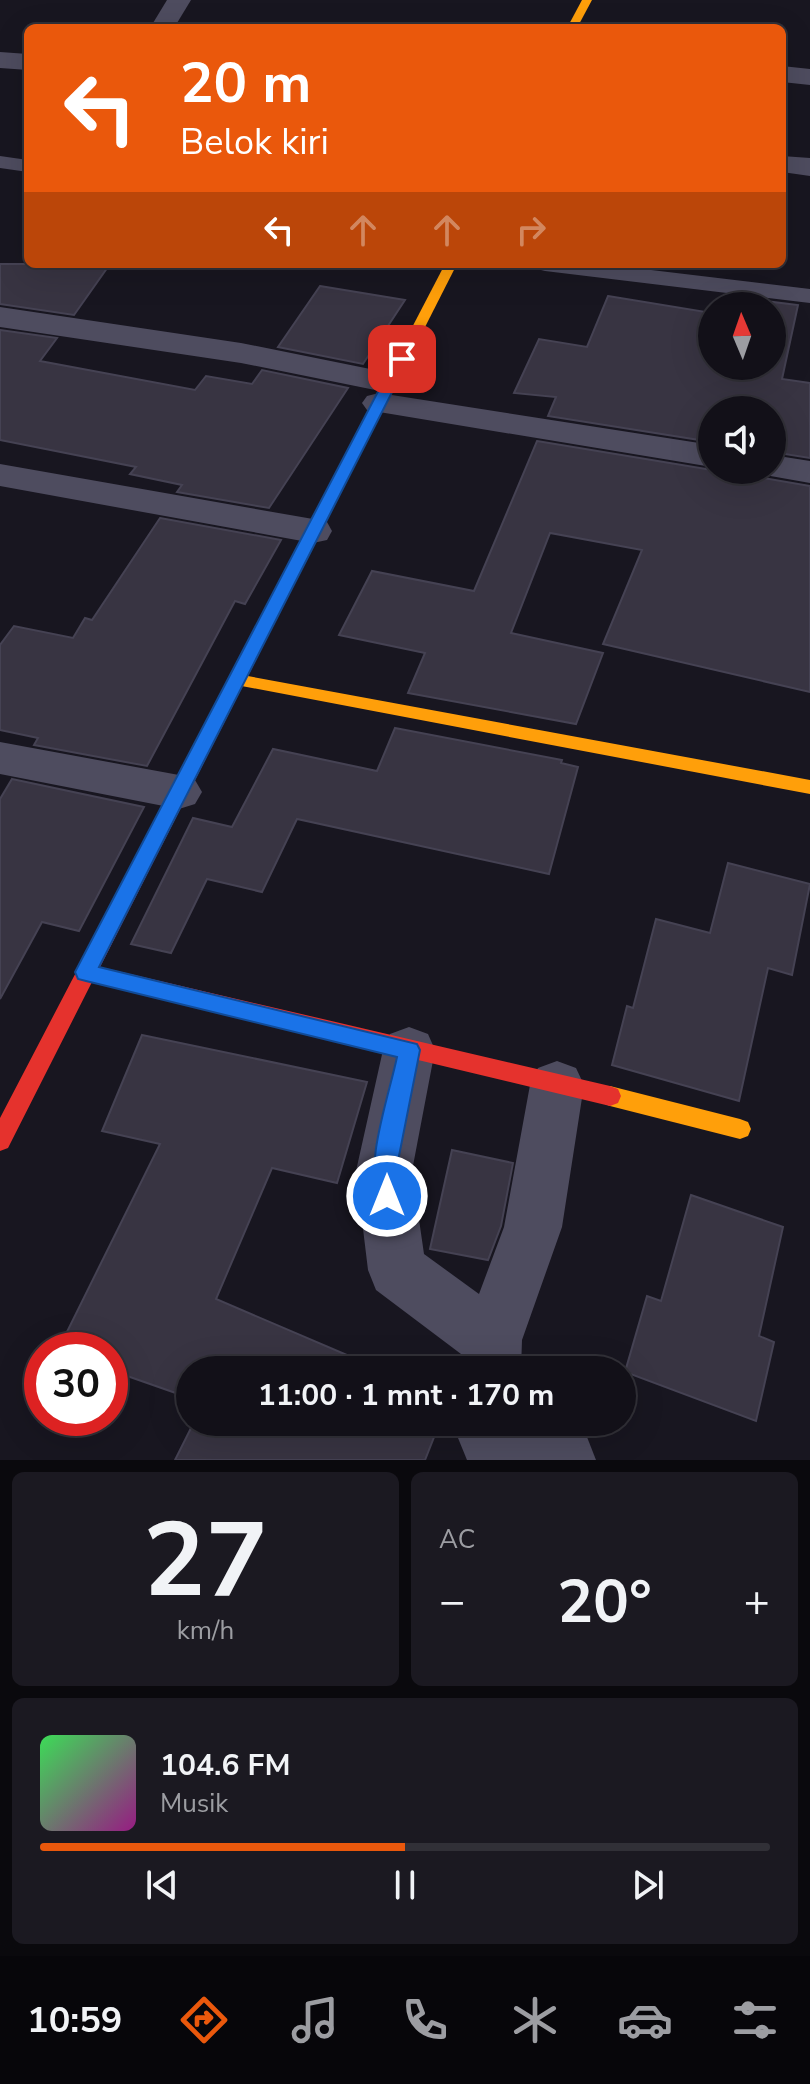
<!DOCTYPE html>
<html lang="id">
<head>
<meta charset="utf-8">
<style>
  body { margin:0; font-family:"Nunito Sans",sans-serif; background:#1b1921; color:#f1f3f6; height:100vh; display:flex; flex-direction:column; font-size:30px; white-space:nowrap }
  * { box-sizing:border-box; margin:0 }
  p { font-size:26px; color:#9c9da2 }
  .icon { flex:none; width:44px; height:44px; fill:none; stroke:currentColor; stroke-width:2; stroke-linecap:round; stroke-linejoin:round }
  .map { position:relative; height:1460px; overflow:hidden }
  .side { display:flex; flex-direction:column; gap:12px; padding:12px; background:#0a090d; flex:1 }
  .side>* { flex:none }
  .guide { position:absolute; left:24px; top:24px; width:762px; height:244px; border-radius:12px; box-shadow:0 8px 32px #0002,0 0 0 2px #313037; background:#ea580c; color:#fff; overflow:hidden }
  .needle { width:52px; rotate:358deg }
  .fabs { position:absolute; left:698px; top:292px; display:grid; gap:16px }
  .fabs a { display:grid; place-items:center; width:88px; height:88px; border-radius:50%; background:#121018; box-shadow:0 8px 32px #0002,0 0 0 2px #313037; font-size:40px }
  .speed { position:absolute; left:24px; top:1332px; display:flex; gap:16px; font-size:40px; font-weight:700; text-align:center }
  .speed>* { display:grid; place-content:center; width:104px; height:104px; border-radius:50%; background:#121018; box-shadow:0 8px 32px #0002,0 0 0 2px #313037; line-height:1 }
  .speed .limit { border:12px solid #d22; background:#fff; color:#111 }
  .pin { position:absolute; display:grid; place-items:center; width:68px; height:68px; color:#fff; margin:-34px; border-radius:16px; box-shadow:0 4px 12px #0006 }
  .me { position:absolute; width:88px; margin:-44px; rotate:0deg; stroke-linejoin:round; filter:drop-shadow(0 0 6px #0008) }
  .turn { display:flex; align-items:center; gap:28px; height:168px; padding:0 24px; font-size:36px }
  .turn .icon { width:104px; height:104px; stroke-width:2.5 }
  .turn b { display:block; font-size:56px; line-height:68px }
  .lanes { display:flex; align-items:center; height:76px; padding:0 24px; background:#0003; justify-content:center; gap:40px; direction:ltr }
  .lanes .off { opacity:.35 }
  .big { font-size:60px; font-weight:700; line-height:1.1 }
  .side .widget { flex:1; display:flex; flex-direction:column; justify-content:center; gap:12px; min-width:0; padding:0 28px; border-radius:12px; background:#1b1921 }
  .side .dial { align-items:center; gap:0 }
  .dial b { font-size:104px; line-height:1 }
  .song { display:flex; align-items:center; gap:24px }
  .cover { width:96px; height:96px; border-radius:12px; background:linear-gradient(135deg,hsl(130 70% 55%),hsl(310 70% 35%)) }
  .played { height:8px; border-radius:4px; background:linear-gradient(90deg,#ea580c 50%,#313037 50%) }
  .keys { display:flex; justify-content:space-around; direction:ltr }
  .heat { display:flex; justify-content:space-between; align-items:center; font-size:44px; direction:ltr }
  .side .tiles { flex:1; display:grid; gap:12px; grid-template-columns:1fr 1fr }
  .widget:last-child { grid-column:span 2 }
  .trip { position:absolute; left:176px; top:1356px; width:460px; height:80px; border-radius:40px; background:#121018; box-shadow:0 8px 32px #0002,0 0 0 2px #313037; font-weight:700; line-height:80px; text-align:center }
  .tabs { display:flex; height:128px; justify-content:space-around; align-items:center; background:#07060a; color:#9c9da2 }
  .tabs .icon { width:56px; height:56px }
  .tabs .on { color:#ea580c }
  .tabs b { font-size:36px; color:#f1f3f6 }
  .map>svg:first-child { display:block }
  .building { fill:#383442; stroke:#454253; stroke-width:2 }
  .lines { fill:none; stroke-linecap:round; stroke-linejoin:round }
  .lane { fill:#4e4c5f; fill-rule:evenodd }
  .street { fill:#4e4c5f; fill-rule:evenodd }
  .slow { fill:#ff9f0a; fill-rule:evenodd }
  .jam { fill:#e5322d; fill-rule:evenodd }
  .route { fill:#1a73e8; stroke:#114b97; stroke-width:2 }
</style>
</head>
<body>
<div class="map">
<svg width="810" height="1460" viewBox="0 0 810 1460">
  <rect width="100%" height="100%" fill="#181620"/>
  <g class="building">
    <path d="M 0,264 L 110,264 L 74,315 L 0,304 Z"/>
    <path d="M 320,286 L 405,300 L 363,364 L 278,347 Z"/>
    <path d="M 608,296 L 712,313 L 712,366 L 772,366 L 772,306 L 722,306 L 724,296 L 798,305 L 782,379 L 810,383 L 810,458 L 772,452 L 772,410 L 712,410 L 712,442 L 548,416 L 556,397 L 514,393 L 539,339 L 587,347 Z"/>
    <path d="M 0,330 L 57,338 L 40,361 L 195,390 L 206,376 L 252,384 L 262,370 L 348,388 L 269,508 L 177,492 L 182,485 L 130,474 L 136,467 L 0,440 Z"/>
    <path d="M 537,441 L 712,470 L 753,470 L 758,477 L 810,486 L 810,692 L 603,644 L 642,550 L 550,533 L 511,633 L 603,653 L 576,724 L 408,693 L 425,653 L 339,635 L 372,571 L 474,591 Z"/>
    <path d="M 160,518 L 281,540 L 245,604 L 235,601 L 147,766 L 34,745 L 38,738 L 0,730 L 0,645 L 14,626 L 73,638 L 85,618 L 92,620 Z"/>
    <path d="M 395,728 L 562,760 L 561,763 L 578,767 L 549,874 L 297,819 L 262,892 L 207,879 L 171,953 L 131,944 L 193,818 L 232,827 L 273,749 L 377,771 Z"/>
    <path d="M 12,779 L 144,807 L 79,931 L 42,922 L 0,999 L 0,799 Z"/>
    <path d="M 728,863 L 810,884 L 792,975 L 768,968 L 739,1101 L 612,1065 L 627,1006 L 633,1008 L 656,919 L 710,933 Z"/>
    <path d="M 142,1035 L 367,1082 L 337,1183 L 272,1168 L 216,1299 L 382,1370 L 190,1370 L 190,1398 L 110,1370 L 110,1350 L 58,1350 L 160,1144 L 102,1131 Z"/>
    <path d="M 452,1150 L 513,1163 L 501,1226 L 488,1260 L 430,1249 Z"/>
    <path d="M 691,1195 L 783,1227 L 759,1336 L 774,1342 L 756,1421 L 625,1372 L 647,1296 L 661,1301 Z"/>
    <path d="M 194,1422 L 440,1422 L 425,1460 L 175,1460 Z"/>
  </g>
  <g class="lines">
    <g class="lane">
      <path d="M 0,156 L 28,160 L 28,172 L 0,168 Z"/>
      <path d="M 534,264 L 601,264 L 810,289 L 810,303 L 545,271 L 537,269 Z"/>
    </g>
    <g class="street">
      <path d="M 167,0 L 191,0 L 174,28 L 150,28 Z"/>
      <path d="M 0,52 L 28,54 L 28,70 L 0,68 Z"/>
      <path d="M 782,66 L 810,69 L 810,85 L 782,82 Z"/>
      <path d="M 782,156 L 810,158 L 810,176 L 782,172 Z"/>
      <path d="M 0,307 L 241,343 L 390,373 L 402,376 L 407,383 L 402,390 L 390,393 L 241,363 L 0,327 Z"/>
      <path d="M 379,393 L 712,445 L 712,467 L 367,410 L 362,403 L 367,396 Z"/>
      <path d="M 772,455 L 810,461 L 810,483 L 759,474 L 756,470 L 772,470 Z"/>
      <path d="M 0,464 L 313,519 L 327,522 L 332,531 L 327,540 L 313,543 L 0,486 Z"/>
      <path d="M 0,742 L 179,775 L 195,780 L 202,792 L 195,804 L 179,809 L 0,774 Z"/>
      <path d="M 409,1027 L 428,1034 L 435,1050 L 412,1171 L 424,1254 L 479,1294 L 504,1227 L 530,1085 L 538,1068 L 557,1061 L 576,1068 L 584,1085 L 562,1227 L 522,1340 L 521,1370 L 461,1370 L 461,1354 L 376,1290 L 368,1270 L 356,1171 L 383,1050 L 390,1034 Z"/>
      <path d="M 458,1422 L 544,1422 L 587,1437 L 596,1460 L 467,1460 L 458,1438 Z"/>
    </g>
    <g class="slow">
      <path d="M 582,0 L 592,0 L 577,28 L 567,28 Z"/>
      <path d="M 445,264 L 457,264 L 290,593 L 282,598 L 276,597 L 274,593 Z"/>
      <path d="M 237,674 L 810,780 L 810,794 L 231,684 L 228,680 Z"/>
      <path d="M 610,1086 L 740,1119 L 748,1122 L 751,1129 L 748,1136 L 740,1139 L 610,1106 L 602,1103 L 599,1096 L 602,1089 Z"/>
    </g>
    <path class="jam" d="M 282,588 L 290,593 L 100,967 L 610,1086 L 618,1089 L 621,1096 L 618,1103 L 610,1106 L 92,982 L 8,1148 L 0,1151 L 0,1118 L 274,593 Z"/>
  </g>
  <path class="route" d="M 402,355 L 409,359 L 99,967 L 417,1044 L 420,1050 L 396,1171 L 399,1196 L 396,1204 L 387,1207 L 379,1204 C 363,1167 389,1096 397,1057 L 86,981 L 78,979 L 75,972 L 395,359 Z"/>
</svg>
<div class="fabs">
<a><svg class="needle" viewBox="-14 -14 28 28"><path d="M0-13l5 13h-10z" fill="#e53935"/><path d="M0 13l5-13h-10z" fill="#9c9da2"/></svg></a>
<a><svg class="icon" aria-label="sound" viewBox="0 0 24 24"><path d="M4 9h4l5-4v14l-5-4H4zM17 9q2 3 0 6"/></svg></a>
</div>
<div class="speed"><div class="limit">30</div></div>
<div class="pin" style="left:402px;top:359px;background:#d93025"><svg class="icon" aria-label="arrive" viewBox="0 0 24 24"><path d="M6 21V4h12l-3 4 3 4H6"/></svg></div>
<svg class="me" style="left:387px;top:1196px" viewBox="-20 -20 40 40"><circle r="17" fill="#1a73e8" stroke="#fff" stroke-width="3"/><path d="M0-11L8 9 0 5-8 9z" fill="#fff"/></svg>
<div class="trip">11:00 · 1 mnt · 170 m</div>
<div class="guide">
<div class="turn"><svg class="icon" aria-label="left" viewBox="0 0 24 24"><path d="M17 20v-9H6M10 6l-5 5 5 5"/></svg><div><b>20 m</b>Belok kiri</div></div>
<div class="lanes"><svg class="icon" aria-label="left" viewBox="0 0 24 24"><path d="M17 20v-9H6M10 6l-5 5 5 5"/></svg><svg class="icon off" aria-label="ahead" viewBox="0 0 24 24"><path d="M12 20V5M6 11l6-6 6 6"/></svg><svg class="icon off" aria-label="ahead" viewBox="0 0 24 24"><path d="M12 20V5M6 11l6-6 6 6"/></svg><svg class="icon off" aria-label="right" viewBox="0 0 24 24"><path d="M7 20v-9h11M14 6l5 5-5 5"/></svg></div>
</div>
</div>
<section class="side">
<div class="tiles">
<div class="widget dial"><b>27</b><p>km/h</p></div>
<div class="widget"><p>AC</p>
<div class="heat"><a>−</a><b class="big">20°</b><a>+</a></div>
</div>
<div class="widget">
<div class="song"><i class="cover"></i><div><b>104.6 FM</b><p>Musik</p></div></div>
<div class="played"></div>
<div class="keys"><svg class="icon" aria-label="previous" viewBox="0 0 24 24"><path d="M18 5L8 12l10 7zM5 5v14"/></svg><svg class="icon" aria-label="pause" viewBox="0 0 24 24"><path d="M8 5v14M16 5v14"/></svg><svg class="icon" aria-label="next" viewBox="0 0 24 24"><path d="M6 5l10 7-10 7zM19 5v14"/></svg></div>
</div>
</div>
</section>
<nav class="tabs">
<b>10:59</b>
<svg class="icon on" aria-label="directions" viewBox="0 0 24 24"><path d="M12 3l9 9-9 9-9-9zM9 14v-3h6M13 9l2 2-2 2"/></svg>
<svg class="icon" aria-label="music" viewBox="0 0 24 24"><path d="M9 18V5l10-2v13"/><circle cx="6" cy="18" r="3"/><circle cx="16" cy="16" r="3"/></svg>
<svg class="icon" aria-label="phone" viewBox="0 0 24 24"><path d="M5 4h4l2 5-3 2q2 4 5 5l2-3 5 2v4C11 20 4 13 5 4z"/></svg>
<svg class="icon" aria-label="climate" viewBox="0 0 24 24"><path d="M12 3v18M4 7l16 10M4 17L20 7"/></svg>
<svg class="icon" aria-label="car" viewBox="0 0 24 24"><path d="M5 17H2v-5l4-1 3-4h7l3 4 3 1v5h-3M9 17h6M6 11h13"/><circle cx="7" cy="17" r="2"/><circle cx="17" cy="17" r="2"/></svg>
<svg class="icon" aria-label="filters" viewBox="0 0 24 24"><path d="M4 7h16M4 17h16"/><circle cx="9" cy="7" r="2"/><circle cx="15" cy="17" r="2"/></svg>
</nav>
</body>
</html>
